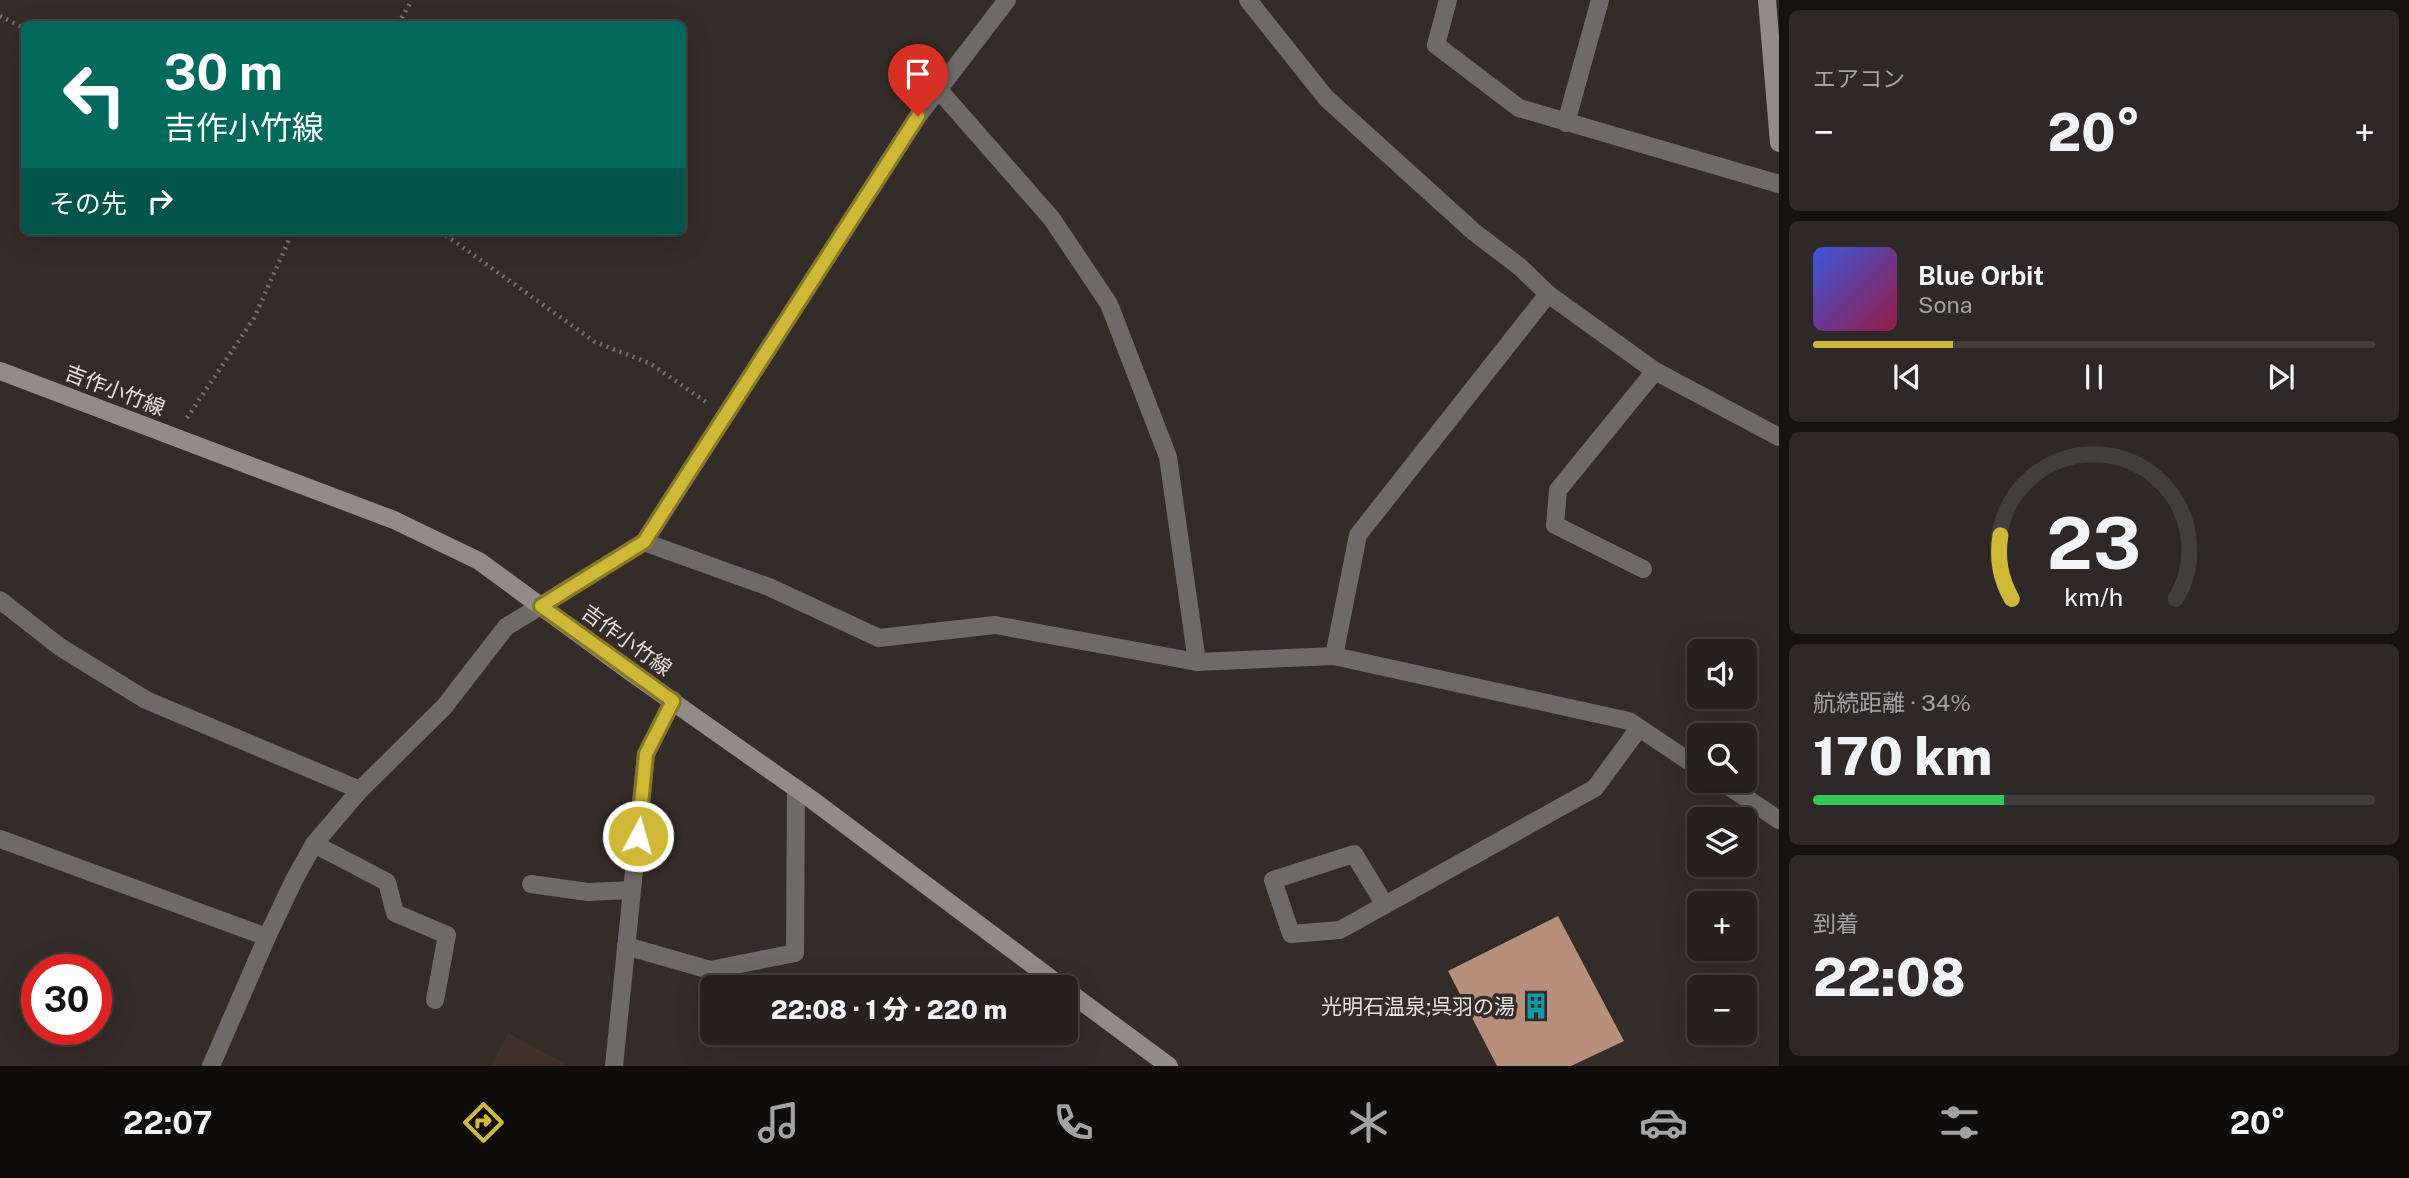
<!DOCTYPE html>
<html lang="ja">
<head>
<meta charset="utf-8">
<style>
  body { margin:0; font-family:"Public Sans","Noto Sans JP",sans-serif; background:#2e2928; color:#f1f3f6; height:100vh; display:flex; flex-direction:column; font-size:26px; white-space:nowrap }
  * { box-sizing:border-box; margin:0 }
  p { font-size:23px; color:#a4a3a4 }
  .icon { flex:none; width:38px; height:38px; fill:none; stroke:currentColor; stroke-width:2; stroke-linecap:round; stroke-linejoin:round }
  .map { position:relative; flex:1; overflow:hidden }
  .details { display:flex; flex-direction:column; gap:10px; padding:10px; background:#151211; width:630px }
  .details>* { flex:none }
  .top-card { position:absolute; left:21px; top:21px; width:665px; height:214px; border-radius:10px; box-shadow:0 7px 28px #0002,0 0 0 2px #423e3d; background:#00695c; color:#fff; overflow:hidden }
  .buttons { position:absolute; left:1687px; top:639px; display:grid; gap:14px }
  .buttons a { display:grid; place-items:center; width:70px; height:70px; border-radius:10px; background:#26211f; box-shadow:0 7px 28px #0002,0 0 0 2px #423e3d; font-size:35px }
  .speed { position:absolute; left:21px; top:954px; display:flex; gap:14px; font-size:35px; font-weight:700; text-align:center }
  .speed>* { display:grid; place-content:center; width:91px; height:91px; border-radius:50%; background:#26211f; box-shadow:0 7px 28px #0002,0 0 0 2px #423e3d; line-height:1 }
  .speed .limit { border:10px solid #d22; background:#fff; color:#111 }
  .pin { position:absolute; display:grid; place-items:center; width:60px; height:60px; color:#fff; margin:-72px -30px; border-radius:50% 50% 50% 0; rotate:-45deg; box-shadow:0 0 7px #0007 }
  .pin .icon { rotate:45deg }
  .me { position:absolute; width:77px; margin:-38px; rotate:6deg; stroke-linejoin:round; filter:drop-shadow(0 0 5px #0008) }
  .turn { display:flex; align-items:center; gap:24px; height:147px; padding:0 28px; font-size:32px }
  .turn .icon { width:91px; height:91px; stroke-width:2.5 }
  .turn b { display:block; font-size:49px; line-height:60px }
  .then { display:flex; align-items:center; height:66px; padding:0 28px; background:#0003; gap:14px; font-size:26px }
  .big { font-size:52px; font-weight:800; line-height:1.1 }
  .details .tile { flex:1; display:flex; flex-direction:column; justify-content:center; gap:10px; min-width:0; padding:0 24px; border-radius:10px; background:#2e2928 }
  .details .dial { align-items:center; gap:0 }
  .dial svg { height:182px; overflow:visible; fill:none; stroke:#423e3d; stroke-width:7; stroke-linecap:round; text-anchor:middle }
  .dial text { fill:#f1f3f6; stroke:none }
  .song { display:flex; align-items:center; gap:21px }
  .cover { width:84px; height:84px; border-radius:10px; background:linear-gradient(135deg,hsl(230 70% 55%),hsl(340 70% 35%)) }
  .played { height:7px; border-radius:4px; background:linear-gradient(90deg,#cfb837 25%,#423e3d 25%) }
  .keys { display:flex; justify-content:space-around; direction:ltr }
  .heat { display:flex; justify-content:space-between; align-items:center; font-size:38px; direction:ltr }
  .charge { height:10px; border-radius:5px; background:linear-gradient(90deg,#34c759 34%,#423e3d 0) }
  .trip { position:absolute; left:700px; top:975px; width:378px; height:70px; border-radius:10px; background:#26211f; box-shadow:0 7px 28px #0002,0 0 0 2px #423e3d; font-weight:800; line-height:70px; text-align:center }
  .tabs { display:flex; height:112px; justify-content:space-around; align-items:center; background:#0f0d0c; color:#a4a3a4 }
  .tabs .icon { width:49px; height:49px }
  .tabs .active { color:#cfb837 }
  .tabs b { font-size:32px; color:#f1f3f6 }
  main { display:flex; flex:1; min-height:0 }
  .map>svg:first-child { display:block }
  .built { fill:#3f322b }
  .building { fill:#b88f7a }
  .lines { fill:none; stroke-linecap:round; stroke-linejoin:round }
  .path { stroke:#77716e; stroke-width:4.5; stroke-dasharray:2 5; stroke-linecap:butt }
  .street { stroke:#6e6a69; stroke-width:18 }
  .secondary { stroke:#928c89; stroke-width:18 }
  .route-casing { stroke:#877824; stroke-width:18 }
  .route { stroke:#cfb837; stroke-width:12 }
  .labels { text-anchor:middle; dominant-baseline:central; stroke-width:7; stroke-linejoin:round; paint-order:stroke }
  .street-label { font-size:21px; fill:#e7e2e0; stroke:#332c29 }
  .poi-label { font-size:21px; fill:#e7e2e0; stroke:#332c29; text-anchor:end }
</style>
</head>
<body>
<main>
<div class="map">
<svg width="1779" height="1066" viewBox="0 0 1779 1066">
  <rect width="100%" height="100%" fill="#332c29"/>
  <path class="built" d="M 508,1033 L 569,1066 L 491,1066 Z"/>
  <path class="building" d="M 1558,916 L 1624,1041 L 1571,1066 L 1497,1066 L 1448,971 Z"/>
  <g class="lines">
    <g class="path">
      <path d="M 0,16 L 24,28"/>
      <path d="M 398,24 L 412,0"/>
      <path d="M 440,231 L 595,342 L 651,364 L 709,404"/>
      <path d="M 187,418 L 254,318 L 293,231"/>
    </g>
    <g class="street">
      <path d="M 1248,0 L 1326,98 L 1474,232 L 1520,267 L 1548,294 L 1655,371 L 1779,437"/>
      <path d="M 1448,0 L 1436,45 L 1519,108 L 1779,184"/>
      <path d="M 938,89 L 1052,219 L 1109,304 L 1168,457 L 1197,662"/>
      <path d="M 1566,123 L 1600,0"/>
      <path d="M 644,542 L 769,587 L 879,638 L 995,625 L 1197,662 L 1334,656 L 1629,721 L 1699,768"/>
      <path d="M 1643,569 L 1555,525 L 1558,490 L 1655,371"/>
      <path d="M 0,600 L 60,647 L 146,700 L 360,790"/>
      <path d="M 1334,656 L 1358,535 L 1548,294"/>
      <path d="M 1719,780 L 1779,820"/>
      <path d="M 0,839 L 267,937"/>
      <path d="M 314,844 L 387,882 L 395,913 L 447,935 L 435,1000"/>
      <path d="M 531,884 L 588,892 L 632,890"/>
      <path d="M 1385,905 L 1354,854 L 1273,880 L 1291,934 L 1340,930 L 1595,788 L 1639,728"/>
      <path d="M 626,946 L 710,970 L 795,953 L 796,788"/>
      <path d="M 211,1066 L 267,937 L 294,880 L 314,844 L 360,790 L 444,707 L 506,627 L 644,542 L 918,116 L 1007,0"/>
      <path d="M 614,1066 L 646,754 L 673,700"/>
    </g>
    <g class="secondary">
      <path d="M 1767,0 L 1779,143"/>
      <path d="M 0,371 L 394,520 L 479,561 L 632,673 L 811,799 L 1062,987"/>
      <path d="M 1066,990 L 1169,1066"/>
    </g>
  </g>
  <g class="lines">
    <g class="route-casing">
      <path id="route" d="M 638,836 L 646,754 L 673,701 L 541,606 L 644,542 L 918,116"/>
    </g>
    <use href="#route" class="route"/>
  </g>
  <defs>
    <g id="building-bare" transform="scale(2.1)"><path d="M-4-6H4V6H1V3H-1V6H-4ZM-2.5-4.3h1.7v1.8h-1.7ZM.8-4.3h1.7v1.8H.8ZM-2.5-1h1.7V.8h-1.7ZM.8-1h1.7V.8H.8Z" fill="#0f9aa8" stroke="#332c29" stroke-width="2.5" paint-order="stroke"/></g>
  </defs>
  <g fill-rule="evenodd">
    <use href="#building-bare" x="1536" y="1006"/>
  </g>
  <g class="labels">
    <g class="street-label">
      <text transform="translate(115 390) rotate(21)">吉作小竹線</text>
      <text transform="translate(627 640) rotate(36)">吉作小竹線</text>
    </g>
    <g class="poi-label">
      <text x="1515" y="1006">光明石温泉;呉羽の湯</text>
    </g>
  </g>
</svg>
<div class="buttons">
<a><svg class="icon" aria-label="sound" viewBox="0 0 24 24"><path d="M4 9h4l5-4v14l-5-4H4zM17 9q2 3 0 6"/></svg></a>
<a><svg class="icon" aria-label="search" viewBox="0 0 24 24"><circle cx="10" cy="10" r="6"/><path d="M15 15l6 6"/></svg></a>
<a><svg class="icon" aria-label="layers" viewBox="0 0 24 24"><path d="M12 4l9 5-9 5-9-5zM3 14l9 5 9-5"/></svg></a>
<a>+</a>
<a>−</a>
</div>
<div class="speed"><div class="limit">30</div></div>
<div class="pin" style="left:918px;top:116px;background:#d93025"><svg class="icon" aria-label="arrive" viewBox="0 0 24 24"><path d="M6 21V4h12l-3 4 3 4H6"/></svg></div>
<svg class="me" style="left:638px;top:836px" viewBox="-20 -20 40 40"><circle r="17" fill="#cfb837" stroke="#fff" stroke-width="3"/><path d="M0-11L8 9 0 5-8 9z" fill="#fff"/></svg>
<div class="trip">22:08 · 1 分 · 220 m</div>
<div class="top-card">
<div class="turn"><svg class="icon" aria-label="left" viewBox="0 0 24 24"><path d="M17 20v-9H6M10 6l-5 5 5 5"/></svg><div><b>30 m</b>吉作小竹線</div></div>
<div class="then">その先<svg class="icon" aria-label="right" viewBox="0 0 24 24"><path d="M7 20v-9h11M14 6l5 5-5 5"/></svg></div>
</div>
</div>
<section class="details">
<div class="tile"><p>エアコン</p>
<div class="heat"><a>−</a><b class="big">20°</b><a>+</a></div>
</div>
<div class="tile">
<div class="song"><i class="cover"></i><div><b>Blue Orbit</b><p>Sona</p></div></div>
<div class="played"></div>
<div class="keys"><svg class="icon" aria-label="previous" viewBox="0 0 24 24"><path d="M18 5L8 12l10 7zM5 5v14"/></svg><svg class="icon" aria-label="pause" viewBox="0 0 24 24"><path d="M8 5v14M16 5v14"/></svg><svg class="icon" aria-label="next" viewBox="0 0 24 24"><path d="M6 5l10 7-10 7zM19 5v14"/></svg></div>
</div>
<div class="tile dial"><svg viewBox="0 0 100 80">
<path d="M14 69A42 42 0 1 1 86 69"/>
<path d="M14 69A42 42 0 0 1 9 41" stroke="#cfb837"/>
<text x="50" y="56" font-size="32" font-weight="700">23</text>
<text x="50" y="72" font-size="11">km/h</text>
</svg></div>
<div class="tile"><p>航続距離 · 34%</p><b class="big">170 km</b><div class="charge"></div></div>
<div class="tile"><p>到着</p><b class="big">22:08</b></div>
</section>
</main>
<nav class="tabs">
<b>22:07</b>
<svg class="icon active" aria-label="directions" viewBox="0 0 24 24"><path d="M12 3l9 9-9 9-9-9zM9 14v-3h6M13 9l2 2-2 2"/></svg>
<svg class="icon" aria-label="music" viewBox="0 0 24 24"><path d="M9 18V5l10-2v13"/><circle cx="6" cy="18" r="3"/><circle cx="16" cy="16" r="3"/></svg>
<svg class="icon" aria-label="phone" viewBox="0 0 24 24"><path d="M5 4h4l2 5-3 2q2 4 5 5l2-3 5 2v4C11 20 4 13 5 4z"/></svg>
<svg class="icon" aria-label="climate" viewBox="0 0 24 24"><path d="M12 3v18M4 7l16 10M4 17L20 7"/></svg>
<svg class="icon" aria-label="car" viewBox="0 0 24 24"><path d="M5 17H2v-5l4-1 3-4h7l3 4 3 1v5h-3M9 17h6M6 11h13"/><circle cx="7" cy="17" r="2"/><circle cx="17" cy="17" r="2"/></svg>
<svg class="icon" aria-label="filters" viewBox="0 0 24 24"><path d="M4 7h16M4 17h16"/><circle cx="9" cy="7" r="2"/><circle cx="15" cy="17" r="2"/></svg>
<b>20°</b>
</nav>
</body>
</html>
